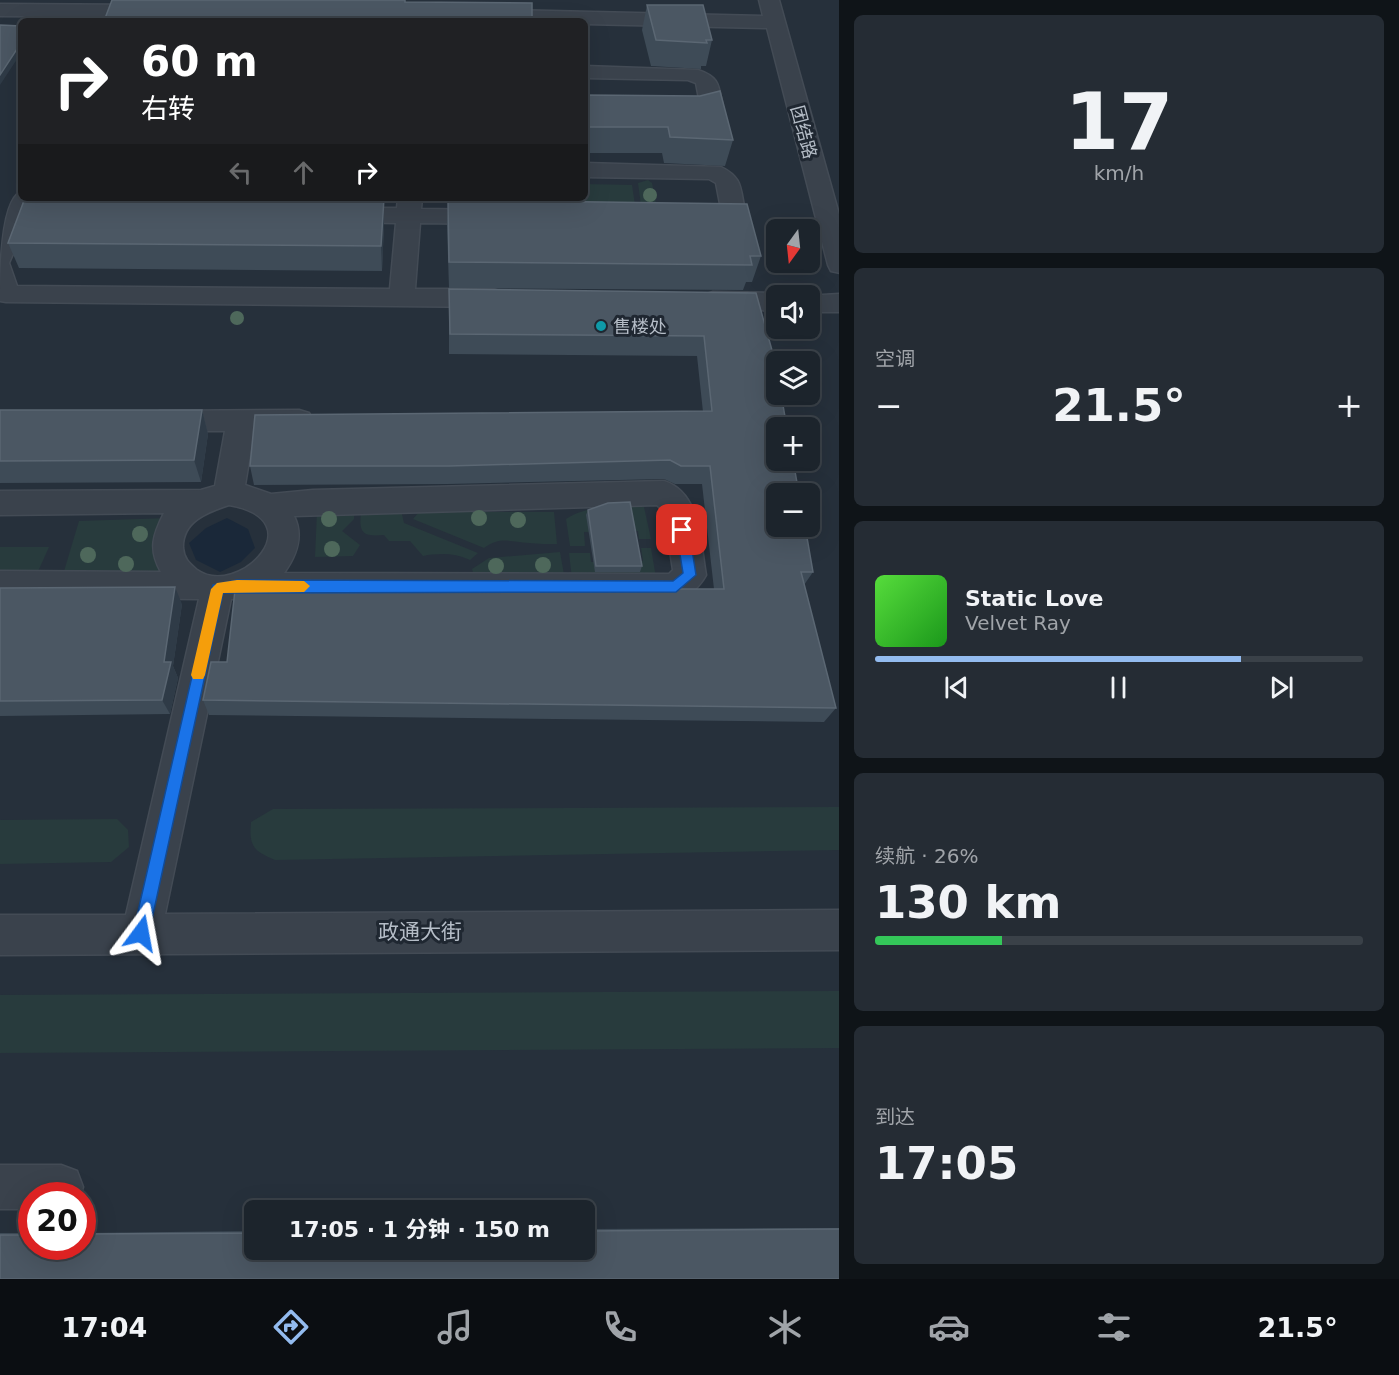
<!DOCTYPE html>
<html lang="zh">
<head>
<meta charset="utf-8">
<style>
  body { margin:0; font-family:"DejaVu Sans","Noto Sans SC",sans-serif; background:#252c34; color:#f1f3f6; height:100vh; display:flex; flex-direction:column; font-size:22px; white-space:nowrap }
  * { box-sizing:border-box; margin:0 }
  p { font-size:20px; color:#a0a4a9 }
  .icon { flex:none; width:33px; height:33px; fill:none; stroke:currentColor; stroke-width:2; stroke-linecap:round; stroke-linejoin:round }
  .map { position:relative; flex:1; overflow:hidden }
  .details { display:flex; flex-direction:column; gap:15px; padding:15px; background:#0f1418; width:560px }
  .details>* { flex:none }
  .banner { position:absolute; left:18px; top:18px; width:570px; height:183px; border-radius:9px; box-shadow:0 6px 24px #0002,0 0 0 2px #3a4148; background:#202124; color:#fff; overflow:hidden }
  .needle { width:39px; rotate:195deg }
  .fabs { position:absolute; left:766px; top:219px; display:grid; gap:12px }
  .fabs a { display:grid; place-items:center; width:54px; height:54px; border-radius:9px; background:#1c242c; box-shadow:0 6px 24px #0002,0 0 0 2px #3a4148; font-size:30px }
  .speed { position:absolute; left:18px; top:1182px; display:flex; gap:12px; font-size:30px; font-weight:700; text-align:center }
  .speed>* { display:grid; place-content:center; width:78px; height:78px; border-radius:50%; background:#1c242c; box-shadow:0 6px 24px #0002,0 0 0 2px #3a4148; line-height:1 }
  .speed .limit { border:9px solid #d22; background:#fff; color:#111 }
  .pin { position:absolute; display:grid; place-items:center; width:51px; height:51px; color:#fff; margin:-26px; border-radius:12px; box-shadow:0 3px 9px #0006 }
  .me { position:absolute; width:66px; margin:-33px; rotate:13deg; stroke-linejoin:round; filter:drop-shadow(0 0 4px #0008) }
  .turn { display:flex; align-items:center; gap:21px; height:126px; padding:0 24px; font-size:27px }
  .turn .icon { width:78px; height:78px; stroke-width:2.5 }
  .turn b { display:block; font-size:42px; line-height:51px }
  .lanes { display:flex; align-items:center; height:57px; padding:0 24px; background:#0003; justify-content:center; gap:30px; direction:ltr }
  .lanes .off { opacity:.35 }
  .big { font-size:45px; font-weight:700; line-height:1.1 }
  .details .tile { flex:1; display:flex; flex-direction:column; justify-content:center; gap:9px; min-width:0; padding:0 21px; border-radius:9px; background:#252c34 }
  .details .dial { align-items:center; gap:0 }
  .dial b { font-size:78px; line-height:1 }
  .song { display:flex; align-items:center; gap:18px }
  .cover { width:72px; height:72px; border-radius:9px; background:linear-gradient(135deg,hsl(110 70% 55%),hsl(120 70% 35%)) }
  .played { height:6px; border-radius:3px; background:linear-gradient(90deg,#93bbef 75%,#3a4148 75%) }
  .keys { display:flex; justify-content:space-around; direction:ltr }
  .heat { display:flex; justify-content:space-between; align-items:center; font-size:33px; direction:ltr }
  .charge { height:9px; border-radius:4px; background:linear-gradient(90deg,#34c759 26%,#3a4148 0) }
  .trip { position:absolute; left:244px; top:1200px; width:351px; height:60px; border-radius:9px; background:#1c242c; box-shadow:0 6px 24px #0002,0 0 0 2px #3a4148; font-weight:700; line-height:60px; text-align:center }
  .tabs { display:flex; height:96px; justify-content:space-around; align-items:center; background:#0b0e12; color:#a0a4a9 }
  .tabs .icon { width:42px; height:42px }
  .tabs .current { color:#93bbef }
  .tabs b { font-size:27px; color:#f1f3f6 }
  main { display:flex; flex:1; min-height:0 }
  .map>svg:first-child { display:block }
  .green { fill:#283b3d }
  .water { fill:#1a2839 }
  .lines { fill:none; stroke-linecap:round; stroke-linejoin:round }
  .minor-casing { stroke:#434b55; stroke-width:3 }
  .minor { fill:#3a424c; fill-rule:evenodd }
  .tree { fill:#4e685b }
  .wall { fill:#3e4b57 }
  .shaded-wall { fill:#2f3b47 }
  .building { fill:#4b5763; stroke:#5b6773; stroke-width:1.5 }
  .route { fill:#1a73e8; stroke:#114b97; stroke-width:1.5 }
  .slow { fill:#f59e0b }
  .culture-dot { fill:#0f9aa8; stroke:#1f2731; stroke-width:2 }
  .labels { text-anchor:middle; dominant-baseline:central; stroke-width:6; stroke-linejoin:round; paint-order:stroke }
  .far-street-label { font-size:18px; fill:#b5bdc7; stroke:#1f2731 }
  .far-poi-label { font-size:18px; fill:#b5bdc7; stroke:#1f2731; text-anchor:start }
  .street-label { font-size:21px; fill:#b5bdc7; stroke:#1f2731 }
</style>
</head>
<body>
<main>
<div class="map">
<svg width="840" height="1279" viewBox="0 0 840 1279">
  <rect width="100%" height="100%" fill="#26303b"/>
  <g class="green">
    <path d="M 648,180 L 652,183 L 656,203 L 641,205 L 638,183 Z"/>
    <path d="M 585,184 L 632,185 L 635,205 L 568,204 L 567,198 L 585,198 Z"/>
    <path d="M 644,507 L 651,539 L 639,539 L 638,531 L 584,532 L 585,546 L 570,546 L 566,519 C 589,504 618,507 644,507 Z"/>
    <path d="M 354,510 L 354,519 L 342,531 L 360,545 L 353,556 L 315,557 L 317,511 Z"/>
    <path d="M 401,510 L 404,523 L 478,553 L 470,560 C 455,553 439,553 423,556 L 410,541 L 389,541 L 384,535 C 361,537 359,532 361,511 Z"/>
    <path d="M 419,512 L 554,512 L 557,544 C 548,544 538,544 529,543 C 510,542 501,536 484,548 L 413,519 Z"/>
    <path d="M 169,518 L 165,578 L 62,578 L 79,521 Z"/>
    <path d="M 0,547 L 49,547 L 36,576 L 0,577 Z"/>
    <path d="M 641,548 L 651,548 L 656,578 L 572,579 L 569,553 L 590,553 L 591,562 L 643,561 Z"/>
    <path d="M 560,552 L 565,580 L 474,576 L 472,569 L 489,558 Z"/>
    <path d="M 839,807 L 839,850 L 275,860 C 253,850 249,847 251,822 L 273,809 Z"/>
    <path d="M 117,819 L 128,830 L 129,847 L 111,862 L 0,864 L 0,820 Z"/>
    <path d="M 839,991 L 839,1048 L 0,1053 L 0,995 Z"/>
  </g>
  <path class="water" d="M 227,518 L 248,529 L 255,548 L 241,562 L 220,572 L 196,560 L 189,543 L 206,528 Z"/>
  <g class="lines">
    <g class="minor-casing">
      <g id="minor">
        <path d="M 759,0 L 779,0 L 840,218 L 840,273 L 831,271 L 828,265 L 767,28 L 585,24 L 585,21 L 414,21 L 418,10 L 425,8 L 763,16 Z"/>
        <path d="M 0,4 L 153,5 L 163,11 L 153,17 L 0,16 Z"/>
        <path d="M 585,66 L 698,70 C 721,78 718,86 723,108 L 720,113 C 706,116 689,121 675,118 L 672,113 L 675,108 L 700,104 L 696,83 L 688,80 L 585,78 Z"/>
        <path d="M 585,163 L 721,167 C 743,178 740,188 745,211 C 733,229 712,230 692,225 L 688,220 L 692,215 L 716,213 L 721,209 L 716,183 L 709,179 L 585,177 Z"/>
        <path d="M 21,192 L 21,198 L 37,198 L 9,263 L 17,286 L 390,289 L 396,223 L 340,222 L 332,220 L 328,215 L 332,210 L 340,208 L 397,208 L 398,198 L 422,198 L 421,209 L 493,210 L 501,212 L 505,217 L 501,222 L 493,224 L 420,223 L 415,289 L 493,289 L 502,292 L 506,298 L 502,304 L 493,307 L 6,302 L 0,301 C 0,278 0,200 21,192 Z"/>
        <path d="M 713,292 L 777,293 L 785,296 L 777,296 L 777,311 L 704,307 L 700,301 L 704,295 Z"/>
        <path d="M 840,294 L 840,312 L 810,312 L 810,296 L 806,296 Z"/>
        <path d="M 299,410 L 309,413 L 313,420 L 309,427 L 299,430 L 254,431 L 245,485 L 271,494 L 313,490 L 664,481 C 701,493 700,542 706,575 C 699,588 690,595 676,600 L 231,599 L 165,914 L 840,910 L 840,950 L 0,955 L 0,915 L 126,915 L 199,599 L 0,597 L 0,571 L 161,572 C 148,549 153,535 164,513 L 0,515 L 0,491 L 201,490 L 215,486 L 225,431 L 160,431 L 150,428 L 146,421 L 150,414 L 160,411 ZM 229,505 C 316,520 238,599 197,570 C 189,563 184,559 183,548 C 182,521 208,512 229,505 ZM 657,505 L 664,512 L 673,570 L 669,574 L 284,573 C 297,555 304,536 294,516 Z"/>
        <path d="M 0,1165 L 61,1165 L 77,1171 L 83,1187 L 80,1196 L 32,1196 L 32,1209 L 0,1209 Z"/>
      </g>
    </g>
    <use href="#minor" class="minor"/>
  </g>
  <g class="tree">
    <circle cx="650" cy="195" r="7"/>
    <circle cx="237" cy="318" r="7"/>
    <circle cx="479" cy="518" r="8"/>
    <circle cx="329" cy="519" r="8"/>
    <circle cx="518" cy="520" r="8"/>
    <circle cx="140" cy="534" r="8"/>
    <circle cx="332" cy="549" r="8"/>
    <circle cx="88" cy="555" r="8"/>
    <circle cx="126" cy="564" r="8"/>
    <circle cx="543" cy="565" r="8"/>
    <circle cx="496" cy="566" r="8"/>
  </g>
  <g class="wall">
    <path d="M 647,5 L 712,40 L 706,66 L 701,66 L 701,69 L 651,66 L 642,30 Z"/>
    <path d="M 585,95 L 733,140 L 725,166 L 664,163 L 662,153 L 585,153 Z"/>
    <path d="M 448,200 L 761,256 L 752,282 L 746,282 L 743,290 L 449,288 L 447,226 Z"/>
    <path d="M 384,224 L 382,271 L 19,268 L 8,243 Z"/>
    <path d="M 449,289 L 756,293 L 813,572 L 804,585 L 836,708 L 824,722 L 209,715 L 203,700 L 227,662 L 603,589 L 604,585 L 652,589 L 714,589 L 702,484 L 675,484 L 664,479 L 448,484 L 254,485 L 250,466 L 703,412 L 697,356 L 449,354 Z"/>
    <path d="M 0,410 L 202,410 L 208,434 L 201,482 L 0,483 Z"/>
    <path d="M 588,510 L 642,566 L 640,572 L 595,572 L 586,515 Z"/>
    <path d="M 0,588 L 182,604 L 173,666 L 178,678 L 170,714 L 0,716 Z"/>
    <path d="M 840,1228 L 840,1279 L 0,1279 L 0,1233 L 32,1233 L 32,1246 L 82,1246 L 82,1233 L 255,1231 L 255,1250 L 585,1250 L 585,1229 Z"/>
  </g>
  <g class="shaded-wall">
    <path d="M 21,43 L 21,53 L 0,85 L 0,75 Z"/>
    <path d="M 384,198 L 384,224 L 382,271 L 381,246 Z"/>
    <path d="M 202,410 L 208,434 L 201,482 L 194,460 Z"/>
    <path d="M 175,587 L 182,604 L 173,666 L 178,678 L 170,714 L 162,700 L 164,662 Z"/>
  </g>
  <g class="building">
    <path d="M 112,0 L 405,0 L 405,2 L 532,3 L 532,21 L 104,21 Z"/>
    <path d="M 647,5 L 703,5 L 712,40 L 706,40 L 707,43 L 656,40 Z"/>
    <path d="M 0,25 L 21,26 L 21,43 L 0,75 Z"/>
    <path d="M 720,91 L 733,140 L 670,137 L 668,127 L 585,127 L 585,95 L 700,96 Z"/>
    <path d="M 25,198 L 384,198 L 381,246 L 8,243 Z"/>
    <path d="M 448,200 L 747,204 L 761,256 L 750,256 L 752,265 L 449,262 Z"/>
    <path d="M 449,289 L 756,293 L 775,361 L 777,370 L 777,394 L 781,394 L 787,428 L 777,428 L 777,460 L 793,460 L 799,494 L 777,494 L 777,526 L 805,526 L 813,572 L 801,572 L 836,708 L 203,700 L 211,662 L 227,662 L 235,590 L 605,589 L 604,585 L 652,586 L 652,589 L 724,589 L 710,466 L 681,466 L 670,460 L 449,466 L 250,466 L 255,415 L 712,411 L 704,336 L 450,334 Z"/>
    <path d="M 0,410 L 202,410 L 194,460 L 0,461 Z"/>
    <path d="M 630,502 L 642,566 L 596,566 L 588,510 L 608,503 Z"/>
    <path d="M 175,587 L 164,662 L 171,662 L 162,700 L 0,701 L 0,588 Z"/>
    <path d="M 840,1229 L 840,1279 L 0,1279 L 0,1235 L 32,1235 L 32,1246 L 82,1246 L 82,1234 L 255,1233 L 255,1250 L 585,1250 L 585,1231 Z"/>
  </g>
  <path class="route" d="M 682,525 L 689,530 L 696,575 L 676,592 L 223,593 L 149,933 L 147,939 L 141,941 L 135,939 L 133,933 L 213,585 L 237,580 L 673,581 L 683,573 L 676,530 Z"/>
  <path class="slow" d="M 237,580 L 304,581 L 310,586 L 304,592 L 223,593 L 205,675 L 203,679 L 193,679 L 191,675 L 211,589 L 217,583 Z"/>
  <circle class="culture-dot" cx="601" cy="326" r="6"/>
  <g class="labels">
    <g class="far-street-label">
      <text transform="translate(804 132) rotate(75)">团结路</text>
    </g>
    <g class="far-poi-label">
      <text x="613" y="326">售楼处</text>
    </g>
    <g class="street-label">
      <text x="420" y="932">政通大街</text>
    </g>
  </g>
</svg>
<div class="fabs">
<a><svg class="needle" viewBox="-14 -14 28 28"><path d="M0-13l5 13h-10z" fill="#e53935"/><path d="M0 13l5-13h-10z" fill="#a0a4a9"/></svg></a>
<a><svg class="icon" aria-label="sound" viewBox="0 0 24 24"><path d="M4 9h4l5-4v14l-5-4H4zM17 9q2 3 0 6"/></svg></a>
<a><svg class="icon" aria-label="layers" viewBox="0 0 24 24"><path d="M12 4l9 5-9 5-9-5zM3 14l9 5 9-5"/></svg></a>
<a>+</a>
<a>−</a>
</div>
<div class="speed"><div class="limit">20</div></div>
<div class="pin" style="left:682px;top:530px;background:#d93025"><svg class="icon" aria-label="arrive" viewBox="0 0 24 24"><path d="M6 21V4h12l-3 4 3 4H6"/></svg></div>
<svg class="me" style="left:141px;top:933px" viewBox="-20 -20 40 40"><path d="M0-17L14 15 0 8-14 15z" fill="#1a73e8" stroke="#fff" stroke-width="4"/></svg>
<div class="trip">17:05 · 1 分钟 · 150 m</div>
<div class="banner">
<div class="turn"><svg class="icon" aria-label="right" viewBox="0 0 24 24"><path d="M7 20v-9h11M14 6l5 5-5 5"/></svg><div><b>60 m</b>右转</div></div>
<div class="lanes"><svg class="icon off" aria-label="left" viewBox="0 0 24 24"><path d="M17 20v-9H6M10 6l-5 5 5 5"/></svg><svg class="icon off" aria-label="ahead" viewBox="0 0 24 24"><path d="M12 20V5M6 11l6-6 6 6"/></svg><svg class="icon" aria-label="right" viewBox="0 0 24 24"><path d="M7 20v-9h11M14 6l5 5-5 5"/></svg></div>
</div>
</div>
<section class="details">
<div class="tile dial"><b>17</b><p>km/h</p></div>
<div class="tile"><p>空调</p>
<div class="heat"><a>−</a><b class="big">21.5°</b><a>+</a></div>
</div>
<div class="tile">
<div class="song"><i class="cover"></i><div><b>Static Love</b><p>Velvet Ray</p></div></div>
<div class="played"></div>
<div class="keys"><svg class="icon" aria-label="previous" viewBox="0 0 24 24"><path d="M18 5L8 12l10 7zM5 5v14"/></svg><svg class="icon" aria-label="pause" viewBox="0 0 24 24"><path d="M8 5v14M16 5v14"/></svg><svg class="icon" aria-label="next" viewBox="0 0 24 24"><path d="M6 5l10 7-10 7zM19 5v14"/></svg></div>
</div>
<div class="tile"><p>续航 · 26%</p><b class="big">130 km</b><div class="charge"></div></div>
<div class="tile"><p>到达</p><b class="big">17:05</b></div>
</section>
</main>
<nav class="tabs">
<b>17:04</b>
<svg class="icon current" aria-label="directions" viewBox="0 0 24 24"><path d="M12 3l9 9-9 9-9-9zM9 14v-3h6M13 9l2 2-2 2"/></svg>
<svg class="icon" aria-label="music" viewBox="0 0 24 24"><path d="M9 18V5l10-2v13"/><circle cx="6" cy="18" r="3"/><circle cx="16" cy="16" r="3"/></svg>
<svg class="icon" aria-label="phone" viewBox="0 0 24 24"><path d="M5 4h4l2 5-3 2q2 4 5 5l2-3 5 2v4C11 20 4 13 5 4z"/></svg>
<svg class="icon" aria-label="climate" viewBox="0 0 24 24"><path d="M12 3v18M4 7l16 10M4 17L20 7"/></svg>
<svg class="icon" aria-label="car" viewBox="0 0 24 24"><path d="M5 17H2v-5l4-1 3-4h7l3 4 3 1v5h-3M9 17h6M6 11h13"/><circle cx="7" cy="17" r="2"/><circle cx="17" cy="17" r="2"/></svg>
<svg class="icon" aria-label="filters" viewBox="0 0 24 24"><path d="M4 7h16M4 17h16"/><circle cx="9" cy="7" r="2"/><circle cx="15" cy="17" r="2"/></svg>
<b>21.5°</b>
</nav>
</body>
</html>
